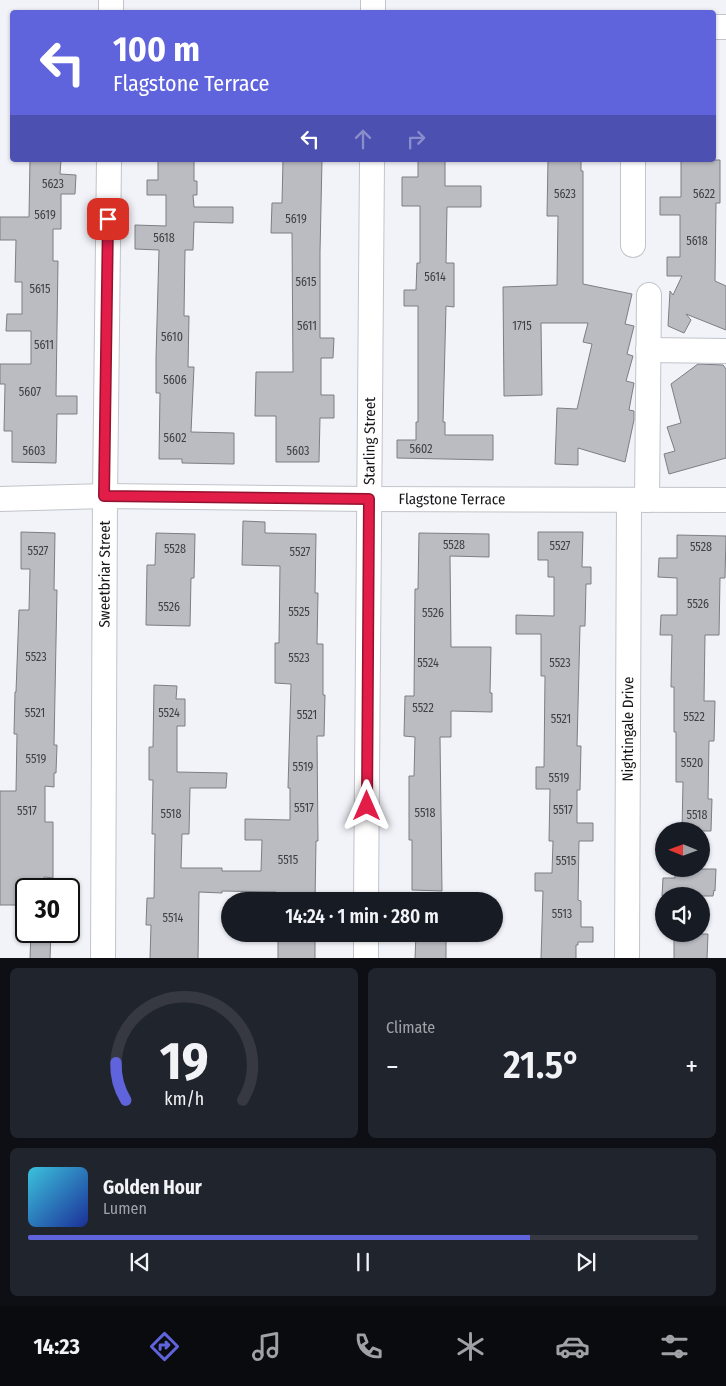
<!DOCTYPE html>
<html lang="en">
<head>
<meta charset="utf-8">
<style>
  body { margin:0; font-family:"Fira Sans Condensed",sans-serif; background:#20242c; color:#f1f3f6; height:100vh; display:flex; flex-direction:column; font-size:19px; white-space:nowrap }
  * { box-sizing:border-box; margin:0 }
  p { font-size:16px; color:#9ea1a6 }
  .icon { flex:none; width:28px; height:28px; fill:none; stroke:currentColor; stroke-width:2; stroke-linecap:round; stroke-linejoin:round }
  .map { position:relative; height:958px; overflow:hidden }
  .details { display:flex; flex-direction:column; gap:10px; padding:10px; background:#0d0f14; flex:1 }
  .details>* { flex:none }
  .guide { position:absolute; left:10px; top:10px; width:706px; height:152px; border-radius:5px; box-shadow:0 1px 4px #0004; background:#6064dc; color:#fff; overflow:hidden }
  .needle { width:32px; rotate:271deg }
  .controls { position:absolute; left:655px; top:822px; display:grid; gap:10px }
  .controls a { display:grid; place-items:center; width:55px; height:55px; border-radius:50%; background:#171b24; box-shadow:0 1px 4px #0004; font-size:25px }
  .speed { position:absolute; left:15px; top:878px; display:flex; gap:10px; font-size:25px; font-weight:700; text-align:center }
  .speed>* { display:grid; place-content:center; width:65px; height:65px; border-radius:50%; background:#171b24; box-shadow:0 1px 4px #0004; line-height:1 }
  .speed .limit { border:2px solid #111; border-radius:8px; background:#fff; color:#111 }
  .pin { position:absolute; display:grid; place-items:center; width:42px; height:42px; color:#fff; margin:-21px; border-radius:10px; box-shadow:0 2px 8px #0006 }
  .me { position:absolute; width:55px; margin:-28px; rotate:0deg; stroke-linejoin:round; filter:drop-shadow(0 0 4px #0008) }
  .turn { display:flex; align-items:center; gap:18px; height:105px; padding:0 20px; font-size:22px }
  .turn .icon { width:65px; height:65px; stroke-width:2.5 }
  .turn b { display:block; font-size:35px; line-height:42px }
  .lanes { display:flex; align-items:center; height:48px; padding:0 20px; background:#0003; justify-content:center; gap:25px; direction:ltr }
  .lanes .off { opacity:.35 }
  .big { font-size:38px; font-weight:600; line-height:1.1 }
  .details .widget { flex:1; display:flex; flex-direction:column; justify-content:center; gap:8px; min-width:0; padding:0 18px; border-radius:8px; background:#20242c }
  .details .dial { align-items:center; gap:0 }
  .dial svg { height:130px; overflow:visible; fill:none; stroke:#363941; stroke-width:7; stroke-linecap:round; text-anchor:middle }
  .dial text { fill:#f1f3f6; stroke:none }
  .song { display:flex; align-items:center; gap:15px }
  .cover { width:60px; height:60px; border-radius:8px; background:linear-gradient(135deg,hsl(190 70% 55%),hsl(230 70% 35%)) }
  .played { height:5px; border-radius:2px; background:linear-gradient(90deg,#6064dc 75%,#363941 75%) }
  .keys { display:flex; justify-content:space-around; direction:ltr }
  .heat { display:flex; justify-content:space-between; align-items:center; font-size:28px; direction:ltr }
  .details .tiles { flex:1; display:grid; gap:10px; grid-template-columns:1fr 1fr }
  .widget:last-child { grid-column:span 2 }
  .trip { position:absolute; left:221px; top:892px; width:282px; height:50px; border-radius:25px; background:#171b24; box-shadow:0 1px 4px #0004; font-weight:600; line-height:50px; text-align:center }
  .tabs { display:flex; height:80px; justify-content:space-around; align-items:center; background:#090b0e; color:#9ea1a6 }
  .tabs .icon { width:35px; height:35px }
  .tabs .active { color:#6064dc }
  .tabs b { font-size:22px; color:#f1f3f6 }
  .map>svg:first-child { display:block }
  .building { fill:#bbbcc2; stroke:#7d7e83 }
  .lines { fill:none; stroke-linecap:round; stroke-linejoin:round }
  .minor-casing { stroke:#c2c4ca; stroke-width:26 }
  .minor { stroke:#fff; stroke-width:24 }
  .route-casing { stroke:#92132f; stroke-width:12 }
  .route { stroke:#e11d48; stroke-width:9 }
  .labels { text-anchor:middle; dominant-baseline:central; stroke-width:4.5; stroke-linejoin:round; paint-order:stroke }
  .number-label { font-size:12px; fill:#3f4043 }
  .street-label { font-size:15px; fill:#161619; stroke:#f1f3f9 }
</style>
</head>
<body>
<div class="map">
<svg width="726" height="959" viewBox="0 0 726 959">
  <rect width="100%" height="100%" fill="#f1f3f9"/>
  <g class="building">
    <path d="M 30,160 L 61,160 L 60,174 L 76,175 L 75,194 L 61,194 L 61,229 L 53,229 L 53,261 L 58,261 L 56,396 L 77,396 L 77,414 L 57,414 L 56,463 L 12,462 L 12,431 L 4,431 L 5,384 L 0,384 L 0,364 L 31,364 L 31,331 L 6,331 L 7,314 L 22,314 L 22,282 L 15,282 L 16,240 L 0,240 L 0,217 L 29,217 Z"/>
    <path d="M 158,160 L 194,160 L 194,181 L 197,181 L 197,195 L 193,195 L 194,207 L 233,207 L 233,223 L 194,222 L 193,250 L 185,250 L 184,316 L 189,316 L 188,367 L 194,367 L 191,432 L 234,433 L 234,464 L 182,463 L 182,459 L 159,459 L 160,393 L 156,393 L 156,358 L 159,250 L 135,249 L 135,225 L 166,226 L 166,195 L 147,195 L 147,180 L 158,180 Z"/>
    <path d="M 283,160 L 322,160 L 320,252 L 320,338 L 334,338 L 333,358 L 321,358 L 321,395 L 334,395 L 334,418 L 320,418 L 319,462 L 276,462 L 276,416 L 255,416 L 256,372 L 293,372 L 292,233 L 271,233 L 272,203 L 282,203 Z"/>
    <path d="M 418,160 L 445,160 L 445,186 L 481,186 L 481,207 L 447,207 L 446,263 L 454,263 L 454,307 L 446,306 L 443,422 L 445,422 L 445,435 L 493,435 L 493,460 L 397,458 L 397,440 L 416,440 L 416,422 L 418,422 L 418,306 L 404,306 L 404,290 L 416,290 L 417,263 L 420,263 L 420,206 L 402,206 L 402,177 L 418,177 Z"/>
    <path d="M 548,160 L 581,160 L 581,171 L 583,171 L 583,284 L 632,294 L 625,324 L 634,326 L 627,354 L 633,356 L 626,381 L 634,383 L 629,410 L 634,411 L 634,420 L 625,462 L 578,448 L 578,465 L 555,464 L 557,408 L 577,409 L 592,344 L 583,342 L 588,323 L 541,323 L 542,395 L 504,396 L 503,287 L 557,285 L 558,216 L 547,216 Z"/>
    <path d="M 681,160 L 720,160 L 720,203 L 716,203 L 715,281 L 726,286 L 726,330 L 686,314 L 691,320 L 684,333 L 668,326 L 670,291 L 673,295 L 682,276 L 667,276 L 667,257 L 680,257 L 680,215 L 660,215 L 660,197 L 681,197 Z"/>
    <path d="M 698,364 L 723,365 L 726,369 L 726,458 L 669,474 L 664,454 L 675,451 L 667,427 L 681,423 L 671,384 Z"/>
    <path d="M 243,521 L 265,522 L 265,533 L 316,534 L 315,593 L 318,593 L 317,644 L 323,644 L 323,695 L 325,695 L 324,736 L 317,736 L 318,841 L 316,841 L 315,901 L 275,901 L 276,892 L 222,891 L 222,893 L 199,892 L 198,959 L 150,959 L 151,925 L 146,925 L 147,898 L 154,898 L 155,834 L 152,834 L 153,780 L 149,780 L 149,747 L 153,747 L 154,685 L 177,686 L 176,699 L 185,699 L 185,726 L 177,726 L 177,772 L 227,773 L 226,788 L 190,788 L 189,834 L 182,834 L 181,868 L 222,868 L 222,871 L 261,871 L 262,840 L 245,840 L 245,819 L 290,820 L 290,788 L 288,788 L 291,684 L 275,683 L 275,643 L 279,643 L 280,566 L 242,565 Z"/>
    <path d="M 21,532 L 55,533 L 54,590 L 57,590 L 54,745 L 57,745 L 56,773 L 54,773 L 54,787 L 45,786 L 45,822 L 53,822 L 53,878 L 44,877 L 44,889 L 26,889 L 26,905 L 0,905 L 0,791 L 16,791 L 17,734 L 14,734 L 15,692 L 16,692 L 19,610 L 29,610 L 30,569 L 21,569 Z"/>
    <path d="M 538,532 L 583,532 L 582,567 L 591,567 L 591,584 L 586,584 L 585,626 L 580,626 L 577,746 L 581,746 L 580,790 L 577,790 L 577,823 L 593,823 L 593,841 L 579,841 L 578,900 L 581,901 L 581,927 L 593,927 L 593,942 L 578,942 L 578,945 L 576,945 L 576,959 L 541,959 L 543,891 L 535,891 L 535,873 L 552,873 L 553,841 L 549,841 L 550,789 L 536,789 L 536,767 L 544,767 L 545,676 L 541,676 L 541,634 L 516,634 L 516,615 L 554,616 L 554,577 L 548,577 L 548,560 L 538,560 Z"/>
    <path d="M 156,533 L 195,534 L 194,578 L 191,578 L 190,626 L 146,625 L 147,565 L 155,565 Z"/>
    <path d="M 419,533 L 489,534 L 489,557 L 450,556 L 451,647 L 491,647 L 490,693 L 492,693 L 492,712 L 451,711 L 451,737 L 440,737 L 442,891 L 412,890 L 412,840 L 409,840 L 409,776 L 414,776 L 415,737 L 404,736 L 405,696 L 414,696 L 415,589 L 418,589 Z"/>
    <path d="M 677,535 L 726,536 L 725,578 L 720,578 L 719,635 L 705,635 L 704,701 L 715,701 L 714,741 L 709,741 L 708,799 L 712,799 L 711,831 L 682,831 L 683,782 L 676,782 L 676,732 L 674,732 L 674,687 L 671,687 L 672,635 L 660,635 L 661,615 L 677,615 L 677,578 L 658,577 L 659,558 L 677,558 Z"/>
    <path d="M 675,869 L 716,869 L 715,891 L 714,890 L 713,896 L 662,896 L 663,878 L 675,878 Z"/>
    <path d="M 31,931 L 51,931 L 50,959 L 30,959 Z"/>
    <rect x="278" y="934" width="37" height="25"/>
    <path d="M 416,934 L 446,934 L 446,959 L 415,959 Z"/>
    <path d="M 674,934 L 708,934 L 707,959 L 674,959 Z"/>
  </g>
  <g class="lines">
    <g class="minor-casing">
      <g id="minor">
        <path d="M 373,0 L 373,12"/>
        <path d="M 111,12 L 111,0"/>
        <path d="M 714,27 L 726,27"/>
        <path d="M 633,245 L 633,160"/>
        <path d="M 648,350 L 726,351"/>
        <path id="s1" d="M 0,499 L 105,496 L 369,499 L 726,500"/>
        <path d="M 647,500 L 649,295"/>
        <path id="s2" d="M 366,901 L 372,160"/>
        <path id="s3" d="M 103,959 L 105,496 L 109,160"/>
        <path d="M 366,959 L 366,934"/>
        <path id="s4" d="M 627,959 L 629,500"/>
      </g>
    </g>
    <use href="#minor" class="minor"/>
  </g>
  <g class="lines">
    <g class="route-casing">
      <path id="route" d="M 108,219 L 104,496 L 369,499 L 367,806"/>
    </g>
    <use href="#route" class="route"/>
  </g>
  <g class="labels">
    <g class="number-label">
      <text x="53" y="184">5623</text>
      <text x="565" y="194">5623</text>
      <text x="704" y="194">5622</text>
      <text x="45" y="215">5619</text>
      <text x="296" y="219">5619</text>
      <text x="164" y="238">5618</text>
      <text x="697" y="241">5618</text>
      <text x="435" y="277">5614</text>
      <text x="306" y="282">5615</text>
      <text x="40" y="289">5615</text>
      <text x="307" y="326">5611</text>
      <text x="522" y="326">1715</text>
      <text x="172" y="337">5610</text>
      <text x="44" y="345">5611</text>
      <text x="175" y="380">5606</text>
      <text x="30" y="392">5607</text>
      <text x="175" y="438">5602</text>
      <text x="421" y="449">5602</text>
      <text x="34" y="451">5603</text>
      <text x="298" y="451">5603</text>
      <text x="454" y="545">5528</text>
      <text x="560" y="546">5527</text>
      <text x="701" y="547">5528</text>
      <text x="175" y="549">5528</text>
      <text x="38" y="551">5527</text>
      <text x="300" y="552">5527</text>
      <text x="698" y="604">5526</text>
      <text x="169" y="607">5526</text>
      <text x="299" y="612">5525</text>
      <text x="433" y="613">5526</text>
      <text x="36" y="657">5523</text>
      <text x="299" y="658">5523</text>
      <text x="428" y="663">5524</text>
      <text x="560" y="663">5523</text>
      <text x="423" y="708">5522</text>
      <text x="35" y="713">5521</text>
      <text x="169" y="713">5524</text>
      <text x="307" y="715">5521</text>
      <text x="694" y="717">5522</text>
      <text x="561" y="719">5521</text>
      <text x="36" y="759">5519</text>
      <text x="692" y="763">5520</text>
      <text x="303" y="767">5519</text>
      <text x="559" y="778">5519</text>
      <text x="304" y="808">5517</text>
      <text x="563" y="810">5517</text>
      <text x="27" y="811">5517</text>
      <text x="425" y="813">5518</text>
      <text x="171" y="814">5518</text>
      <text x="697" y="815">5518</text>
      <text x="288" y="860">5515</text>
      <text x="566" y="861">5515</text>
      <text x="562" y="914">5513</text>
      <text x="173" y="918">5514</text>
    </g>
    <g class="street-label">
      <text stroke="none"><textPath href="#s2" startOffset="460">Starling Street</textPath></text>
      <text stroke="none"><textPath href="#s1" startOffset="452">Flagstone Terrace</textPath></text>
      <text stroke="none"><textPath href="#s3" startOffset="385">Sweetbriar Street</textPath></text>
      <text stroke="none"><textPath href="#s4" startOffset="230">Nightingale Drive</textPath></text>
    </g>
  </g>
</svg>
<div class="controls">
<a><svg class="needle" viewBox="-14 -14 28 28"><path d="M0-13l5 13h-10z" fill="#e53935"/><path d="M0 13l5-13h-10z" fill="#9ea1a6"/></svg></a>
<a><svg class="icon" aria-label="sound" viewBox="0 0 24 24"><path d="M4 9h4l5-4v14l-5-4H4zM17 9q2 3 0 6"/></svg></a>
</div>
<div class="speed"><div class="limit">30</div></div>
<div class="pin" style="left:108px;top:219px;background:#d93025"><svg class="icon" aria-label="arrive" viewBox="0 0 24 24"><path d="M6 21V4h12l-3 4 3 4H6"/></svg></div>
<svg class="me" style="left:367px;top:806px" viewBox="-20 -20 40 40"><path d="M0-17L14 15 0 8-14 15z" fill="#e11d48" stroke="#fff" stroke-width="4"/></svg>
<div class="trip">14:24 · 1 min · 280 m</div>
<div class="guide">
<div class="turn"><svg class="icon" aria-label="left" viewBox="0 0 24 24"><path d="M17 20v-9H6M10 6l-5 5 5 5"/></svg><div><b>100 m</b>Flagstone Terrace</div></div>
<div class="lanes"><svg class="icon" aria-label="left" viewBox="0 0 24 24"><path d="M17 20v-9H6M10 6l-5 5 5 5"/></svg><svg class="icon off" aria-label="ahead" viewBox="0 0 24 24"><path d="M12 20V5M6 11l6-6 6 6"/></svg><svg class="icon off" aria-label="right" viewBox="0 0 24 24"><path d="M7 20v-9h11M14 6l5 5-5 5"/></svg></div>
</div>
</div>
<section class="details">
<div class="tiles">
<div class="widget dial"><svg viewBox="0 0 100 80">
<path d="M14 69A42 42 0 1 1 86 69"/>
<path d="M14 69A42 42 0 0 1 8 46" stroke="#6064dc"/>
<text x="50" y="56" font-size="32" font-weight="700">19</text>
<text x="50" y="72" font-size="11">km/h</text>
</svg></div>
<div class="widget"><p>Climate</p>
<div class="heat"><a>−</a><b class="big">21.5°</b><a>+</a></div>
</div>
<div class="widget">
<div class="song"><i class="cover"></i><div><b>Golden Hour</b><p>Lumen</p></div></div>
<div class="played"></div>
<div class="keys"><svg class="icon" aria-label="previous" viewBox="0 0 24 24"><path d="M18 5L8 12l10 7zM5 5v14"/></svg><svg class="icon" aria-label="pause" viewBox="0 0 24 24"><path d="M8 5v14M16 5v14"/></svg><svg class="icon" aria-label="next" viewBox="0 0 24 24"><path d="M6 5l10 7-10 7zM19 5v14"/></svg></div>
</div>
</div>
</section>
<nav class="tabs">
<b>14:23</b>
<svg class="icon active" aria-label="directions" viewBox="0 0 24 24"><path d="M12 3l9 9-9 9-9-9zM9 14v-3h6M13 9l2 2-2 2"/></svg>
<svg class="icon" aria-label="music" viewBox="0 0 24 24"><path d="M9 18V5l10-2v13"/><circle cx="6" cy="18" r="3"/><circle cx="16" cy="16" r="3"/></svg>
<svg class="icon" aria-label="phone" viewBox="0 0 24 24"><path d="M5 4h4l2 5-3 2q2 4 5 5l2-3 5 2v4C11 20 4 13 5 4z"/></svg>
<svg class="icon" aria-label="climate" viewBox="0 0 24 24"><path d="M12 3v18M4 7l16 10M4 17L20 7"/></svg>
<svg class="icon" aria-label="car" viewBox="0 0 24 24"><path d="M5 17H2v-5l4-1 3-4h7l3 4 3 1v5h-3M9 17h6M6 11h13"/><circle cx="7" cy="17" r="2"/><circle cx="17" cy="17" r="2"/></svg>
<svg class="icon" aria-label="filters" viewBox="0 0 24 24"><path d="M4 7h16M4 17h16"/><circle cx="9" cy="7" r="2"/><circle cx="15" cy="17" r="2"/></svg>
</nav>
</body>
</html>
